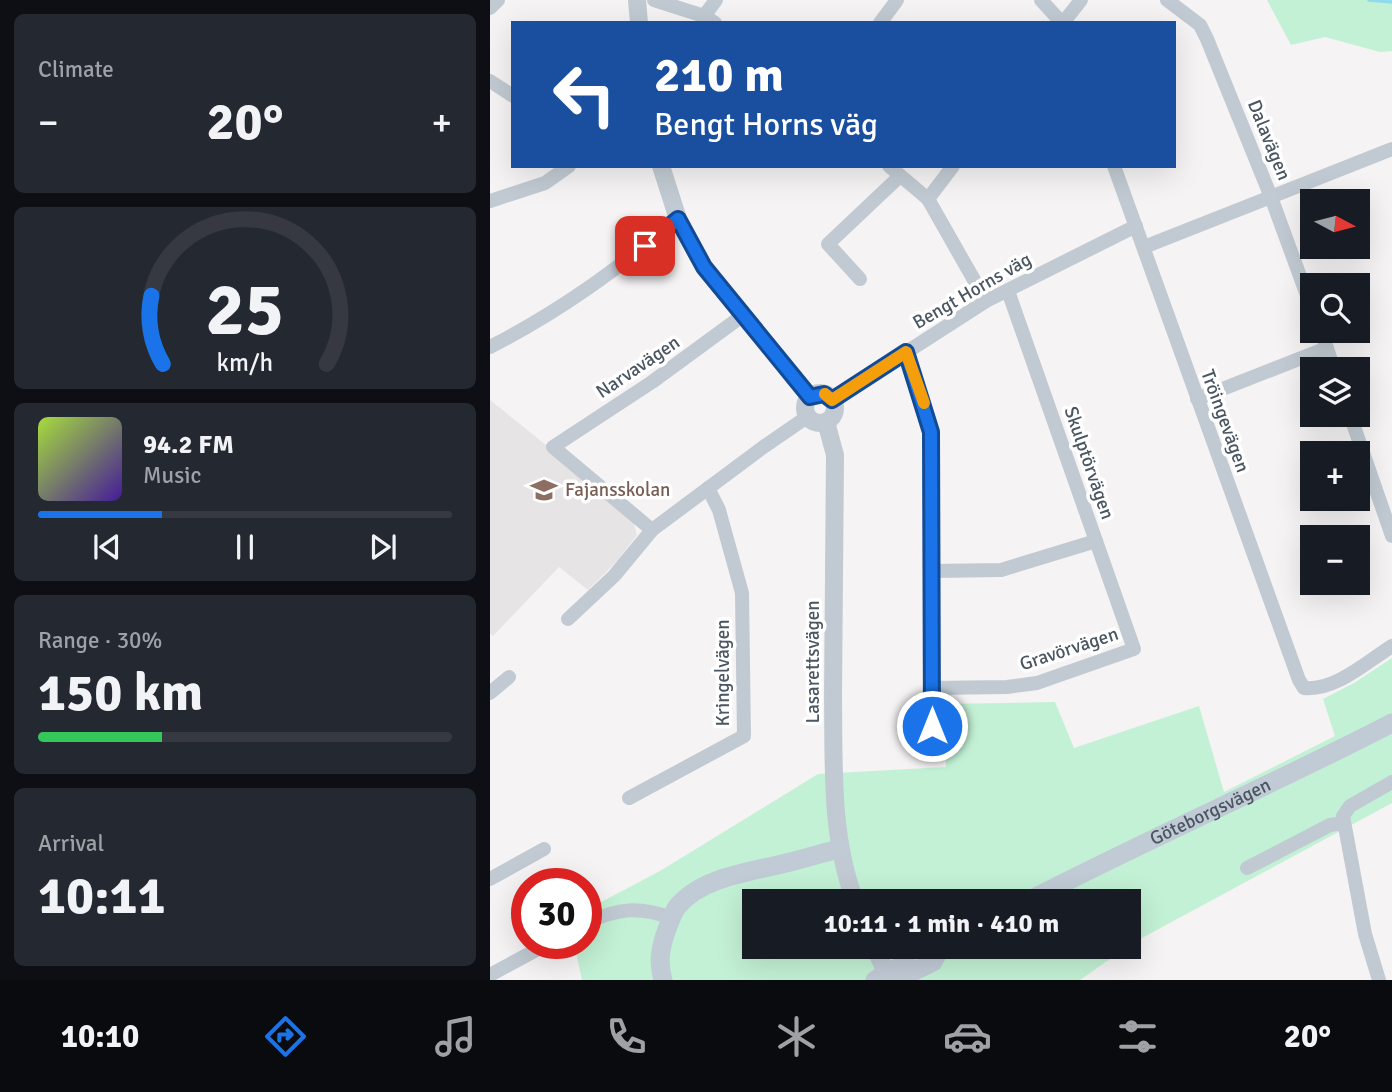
<!DOCTYPE html>
<html lang="en">
<head>
<meta charset="utf-8">
<style>
  body { margin:0; font-family:Signika,sans-serif; background:#242831; color:#f1f3f6; height:100vh; display:flex; flex-direction:column; font-size:26px; white-space:nowrap }
  * { box-sizing:border-box; margin:0 }
  p { font-size:23px; color:#9ea1a6 }
  .icon { flex:none; width:38px; height:38px; fill:none; stroke:currentColor; stroke-width:2; stroke-linecap:round; stroke-linejoin:round }
  .map { position:relative; flex:1; overflow:hidden }
  .panel { display:flex; flex-direction:column; gap:14px; padding:14px; background:#0d0f14; width:490px }
  .panel>* { flex:none }
  .banner { position:absolute; left:21px; top:21px; width:665px; height:147px; border-radius:0px; box-shadow:0 7px 28px #0002; background:#1a4fa0; color:#fff; overflow:hidden }
  .needle { width:46px; rotate:97deg }
  .tools { position:absolute; left:810px; top:189px; display:grid; gap:14px }
  .tools a { display:grid; place-items:center; width:70px; height:70px; border-radius:0px; background:#171b24; box-shadow:0 7px 28px #0002; font-size:35px }
  .speed { position:absolute; left:21px; top:868px; display:flex; gap:14px; font-size:35px; font-weight:700; text-align:center }
  .speed>* { display:grid; place-content:center; width:91px; height:91px; border-radius:50%; background:#171b24; box-shadow:0 7px 28px #0002; line-height:1 }
  .speed .limit { border:10px solid #d22; background:#fff; color:#111 }
  .pin { position:absolute; display:grid; place-items:center; width:60px; height:60px; color:#fff; margin:-30px; border-radius:14px; box-shadow:0 4px 10px #0006 }
  .me { position:absolute; width:77px; margin:-38px; rotate:0deg; stroke-linejoin:round; filter:drop-shadow(0 0 5px #0008) }
  .turn { display:flex; align-items:center; gap:24px; height:147px; padding:0 28px; font-size:32px }
  .turn .icon { width:91px; height:91px; stroke-width:2.5 }
  .turn b { display:block; font-size:49px; line-height:60px }
  .big { font-size:52px; font-weight:800; line-height:1.1 }
  .panel .tile { flex:1; display:flex; flex-direction:column; justify-content:center; gap:10px; min-width:0; padding:0 24px; border-radius:10px; background:#242831 }
  .panel .dial { align-items:center; gap:0 }
  .dial svg { height:182px; overflow:visible; fill:none; stroke:#363941; stroke-width:7; stroke-linecap:round; text-anchor:middle }
  .dial text { fill:#f1f3f6; stroke:none }
  .song { display:flex; align-items:center; gap:21px }
  .cover { width:84px; height:84px; border-radius:10px; background:linear-gradient(135deg,hsl(80 70% 55%),hsl(260 70% 35%)) }
  .played { height:7px; border-radius:4px; background:linear-gradient(90deg,#1a73e8 30%,#363941 30%) }
  .keys { display:flex; justify-content:space-around; direction:ltr }
  .heat { display:flex; justify-content:space-between; align-items:center; font-size:38px; direction:ltr }
  .charge { height:10px; border-radius:5px; background:linear-gradient(90deg,#34c759 30%,#363941 0) }
  .trip { position:absolute; left:252px; top:889px; width:399px; height:70px; border-radius:0px; background:#171b24; box-shadow:0 7px 28px #0002; font-weight:800; line-height:70px; text-align:center }
  .tabs { display:flex; height:112px; justify-content:space-around; align-items:center; background:#090b0e; color:#9ea1a6 }
  .tabs .icon { width:49px; height:49px }
  .tabs .on { color:#1a73e8 }
  .tabs b { font-size:32px; color:#f1f3f6 }
  main { display:flex; flex:1; min-height:0 }
  .map>svg:first-child { display:block }
  .education { fill:#e6e4e5 }
  .green { fill:#c3f1d5 }
  .lines { fill:none; stroke-linecap:round; stroke-linejoin:round }
  .stream { stroke:#90daee; stroke-width:3.5 }
  .minor { stroke:#c1cad2; stroke-width:14 }
  .tertiary { stroke:#c1cad2; stroke-width:18 }
  .secondary { stroke:#c1cbd6; stroke-width:19 }
  .secondary-bridge { stroke:#c1cbd6; stroke-width:19 }
  .route-casing { stroke:#114b97; stroke-width:18 }
  .route { stroke:#1a73e8; stroke-width:12 }
  .slow { stroke:#f59e0b; stroke-width:12 }
  .labels { text-anchor:middle; dominant-baseline:central; stroke-width:7; stroke-linejoin:round; paint-order:stroke }
  .street-label { font-size:19px; fill:#4a5661; stroke:#fff }
  .education-label { font-size:19px; fill:#785e54; stroke:#fff; text-anchor:start }
</style>
</head>
<body>
<main>
<section class="panel">
<div class="tile"><p>Climate</p>
<div class="heat"><a>−</a><b class="big">20°</b><a>+</a></div>
</div>
<div class="tile dial"><svg viewBox="0 0 100 80">
<path d="M14 69A42 42 0 1 1 86 69"/>
<path d="M14 69A42 42 0 0 1 9 39" stroke="#1a73e8"/>
<text x="50" y="56" font-size="32" font-weight="700">25</text>
<text x="50" y="72" font-size="11">km/h</text>
</svg></div>
<div class="tile">
<div class="song"><i class="cover"></i><div><b>94.2 FM</b><p>Music</p></div></div>
<div class="played"></div>
<div class="keys"><svg class="icon" aria-label="previous" viewBox="0 0 24 24"><path d="M18 5L8 12l10 7zM5 5v14"/></svg><svg class="icon" aria-label="pause" viewBox="0 0 24 24"><path d="M8 5v14M16 5v14"/></svg><svg class="icon" aria-label="next" viewBox="0 0 24 24"><path d="M6 5l10 7-10 7zM19 5v14"/></svg></div>
</div>
<div class="tile"><p>Range · 30%</p><b class="big">150 km</b><div class="charge"></div></div>
<div class="tile"><p>Arrival</p><b class="big">10:11</b></div>
</section>
<div class="map">
<svg width="902" height="980" viewBox="0 0 902 980">
  <rect width="100%" height="100%" fill="#f5f3f3"/>
  <path class="education" d="M 0,400 L 72,458 L 143,521 L 147,535 L 128,560 L 98,590 L 69,567 L 3,636 L 0,633 Z"/>
  <g class="green">
    <path d="M 777,0 L 902,0 L 902,51 L 890,52 L 835,37 L 801,45 Z"/>
    <path d="M 902,658 L 902,803 L 639,945 L 639,901 L 264,901 L 264,947 L 637,947 L 590,980 L 92,980 L 84,943 L 96,943 L 96,910 L 170,871 L 328,774 L 456,767 L 453,704 L 565,702 L 584,748 L 709,706 L 734,792 L 845,736 L 833,699 L 864,683 Z"/>
  </g>
  <g class="lines">
    <path class="stream" d="M 879,0 L 902,2"/>
    <g class="minor">
      <path d="M 164,0 L 214,16 L 225,23"/>
      <path d="M 551,0 L 572,23"/>
      <path d="M 677,0 L 710,25 L 717,39 L 781,197 L 822,309"/>
      <path d="M 0,8 L 8,0"/>
      <path d="M 214,16 L 226,0"/>
      <path d="M 390,23 L 407,0"/>
      <path d="M 573,23 L 591,0"/>
      <path d="M 0,81 L 23,96"/>
      <path d="M 399,166 L 438,199 L 496,301"/>
      <path d="M 624,166 L 809,680 L 814,688 C 845,691 877,662 902,646"/>
      <path d="M 438,199 L 463,166"/>
      <path d="M 0,201 L 55,183 L 79,166"/>
      <path d="M 654,247 L 902,149"/>
      <path d="M 370,279 L 338,244 L 410,176"/>
      <path d="M 831,331 L 844,369"/>
      <path d="M 0,347 C 72,310 126,270 188,219"/>
      <path d="M 416,352 L 436,410 L 441,432 L 442,726"/>
      <path d="M 707,399 L 837,348"/>
      <path d="M 342,400 L 496,301 L 646,226"/>
      <path d="M 860,415 L 902,536"/>
      <path d="M 162,530 L 63,447 L 162,382 L 252,316"/>
      <path d="M 442,571 L 511,570 L 606,541"/>
      <path d="M 78,619 L 124,576 L 162,530 L 272,448 L 317,417"/>
      <path d="M 442,688 L 517,687 L 547,683 L 644,649 L 518,291"/>
      <path d="M 0,693 L 19,677"/>
      <path d="M 139,798 L 254,736 L 252,593 L 229,510 L 218,488"/>
      <path d="M 757,868 L 840,825 L 853,823"/>
      <path d="M 0,879 L 54,849"/>
      <path d="M 96,923 C 129,908 148,906 182,918"/>
      <path d="M 0,975 L 59,943"/>
      <path d="M 889,980 L 875,934 L 853,816 L 860,806 L 902,782"/>
    </g>
    <g class="tertiary">
      <path d="M 147,0 L 149,23"/>
      <path d="M 171,166 L 188,219 L 214,267 L 320,397"/>
      <circle cx="330" cy="408" r="15"/>
      <path d="M 336,422 L 345,455 C 345,535 343,615 343,696 C 344,765 340,835 365,901"/>
      <path d="M 384,947 L 400,980"/>
    </g>
    <g class="secondary">
      <path id="s1" d="M 538,901 C 658,839 782,785 902,723"/>
      <path d="M 173,980 C 168,963 170,949 176,932 C 179,924 182,914 187,907 C 210,878 258,872 292,864 C 311,860 330,853 350,849"/>
      <path d="M 406,980 L 443,962 L 451,947"/>
    </g>
    <path class="secondary-bridge" d="M 385,980 L 416,963"/>
  </g>
  <g class="lines">
    <g class="route-casing">
      <path id="route" d="M 155,246 L 188,219 L 214,267 L 320,397 L 334,394 L 342,400 L 416,352 L 441,432 L 442,726"/>
    </g>
    <use href="#route" class="route"/>
    <path class="slow" d="M 335,394 L 342,400 L 416,352 L 434,403"/>
  </g>
  <defs>
    <g id="school-bare" transform="scale(2.1)"><path d="M0-5L7-2L0 1L-7-2ZM-4 1L0 2.5L4 1V4Q0 6-4 4Z" fill="#8d6e63" stroke="#fff" stroke-width="2.5" paint-order="stroke"/></g>
  </defs>
  <g fill-rule="evenodd">
    <use href="#school-bare" x="54" y="490"/>
  </g>
  <g class="labels">
    <g class="street-label">
      <text transform="translate(779 140) rotate(68)">Dalavägen</text>
      <text transform="translate(482 291) rotate(-30)">Bengt Horns väg</text>
      <text transform="translate(148 367) rotate(-34)">Narvavägen</text>
      <text transform="translate(735 421) rotate(70)">Tröingevägen</text>
      <text transform="translate(599 463) rotate(71)">Skulptörvägen</text>
      <text transform="translate(579 649) rotate(-18)">Gravörvägen</text>
      <text transform="translate(323 662) rotate(-90)">Lasarettsvägen</text>
      <text transform="translate(233 673) rotate(-90)">Kringelvägen</text>
      <text stroke="none"><textPath href="#s1" startOffset="203">Göteborgsvägen</textPath></text>
    </g>
    <g class="education-label">
      <text x="75" y="490">Fajansskolan</text>
    </g>
  </g>
</svg>
<div class="tools">
<a><svg class="needle" viewBox="-14 -14 28 28"><path d="M0-13l5 13h-10z" fill="#e53935"/><path d="M0 13l5-13h-10z" fill="#9ea1a6"/></svg></a>
<a><svg class="icon" aria-label="search" viewBox="0 0 24 24"><circle cx="10" cy="10" r="6"/><path d="M15 15l6 6"/></svg></a>
<a><svg class="icon" aria-label="layers" viewBox="0 0 24 24"><path d="M12 4l9 5-9 5-9-5zM3 14l9 5 9-5"/></svg></a>
<a>+</a>
<a>−</a>
</div>
<div class="speed"><div class="limit">30</div></div>
<div class="pin" style="left:155px;top:246px;background:#d93025"><svg class="icon" aria-label="arrive" viewBox="0 0 24 24"><path d="M6 21V4h12l-3 4 3 4H6"/></svg></div>
<svg class="me" style="left:442px;top:726px" viewBox="-20 -20 40 40"><circle r="17" fill="#1a73e8" stroke="#fff" stroke-width="3"/><path d="M0-11L8 9 0 5-8 9z" fill="#fff"/></svg>
<div class="trip">10:11 · 1 min · 410 m</div>
<div class="banner">
<div class="turn"><svg class="icon" aria-label="left" viewBox="0 0 24 24"><path d="M17 20v-9H6M10 6l-5 5 5 5"/></svg><div><b>210 m</b>Bengt Horns väg</div></div>
</div>
</div>
</main>
<nav class="tabs">
<b>10:10</b>
<svg class="icon on" aria-label="directions" viewBox="0 0 24 24"><path d="M12 3l9 9-9 9-9-9zM9 14v-3h6M13 9l2 2-2 2"/></svg>
<svg class="icon" aria-label="music" viewBox="0 0 24 24"><path d="M9 18V5l10-2v13"/><circle cx="6" cy="18" r="3"/><circle cx="16" cy="16" r="3"/></svg>
<svg class="icon" aria-label="phone" viewBox="0 0 24 24"><path d="M5 4h4l2 5-3 2q2 4 5 5l2-3 5 2v4C11 20 4 13 5 4z"/></svg>
<svg class="icon" aria-label="climate" viewBox="0 0 24 24"><path d="M12 3v18M4 7l16 10M4 17L20 7"/></svg>
<svg class="icon" aria-label="car" viewBox="0 0 24 24"><path d="M5 17H2v-5l4-1 3-4h7l3 4 3 1v5h-3M9 17h6M6 11h13"/><circle cx="7" cy="17" r="2"/><circle cx="17" cy="17" r="2"/></svg>
<svg class="icon" aria-label="filters" viewBox="0 0 24 24"><path d="M4 7h16M4 17h16"/><circle cx="9" cy="7" r="2"/><circle cx="15" cy="17" r="2"/></svg>
<b>20°</b>
</nav>
</body>
</html>
